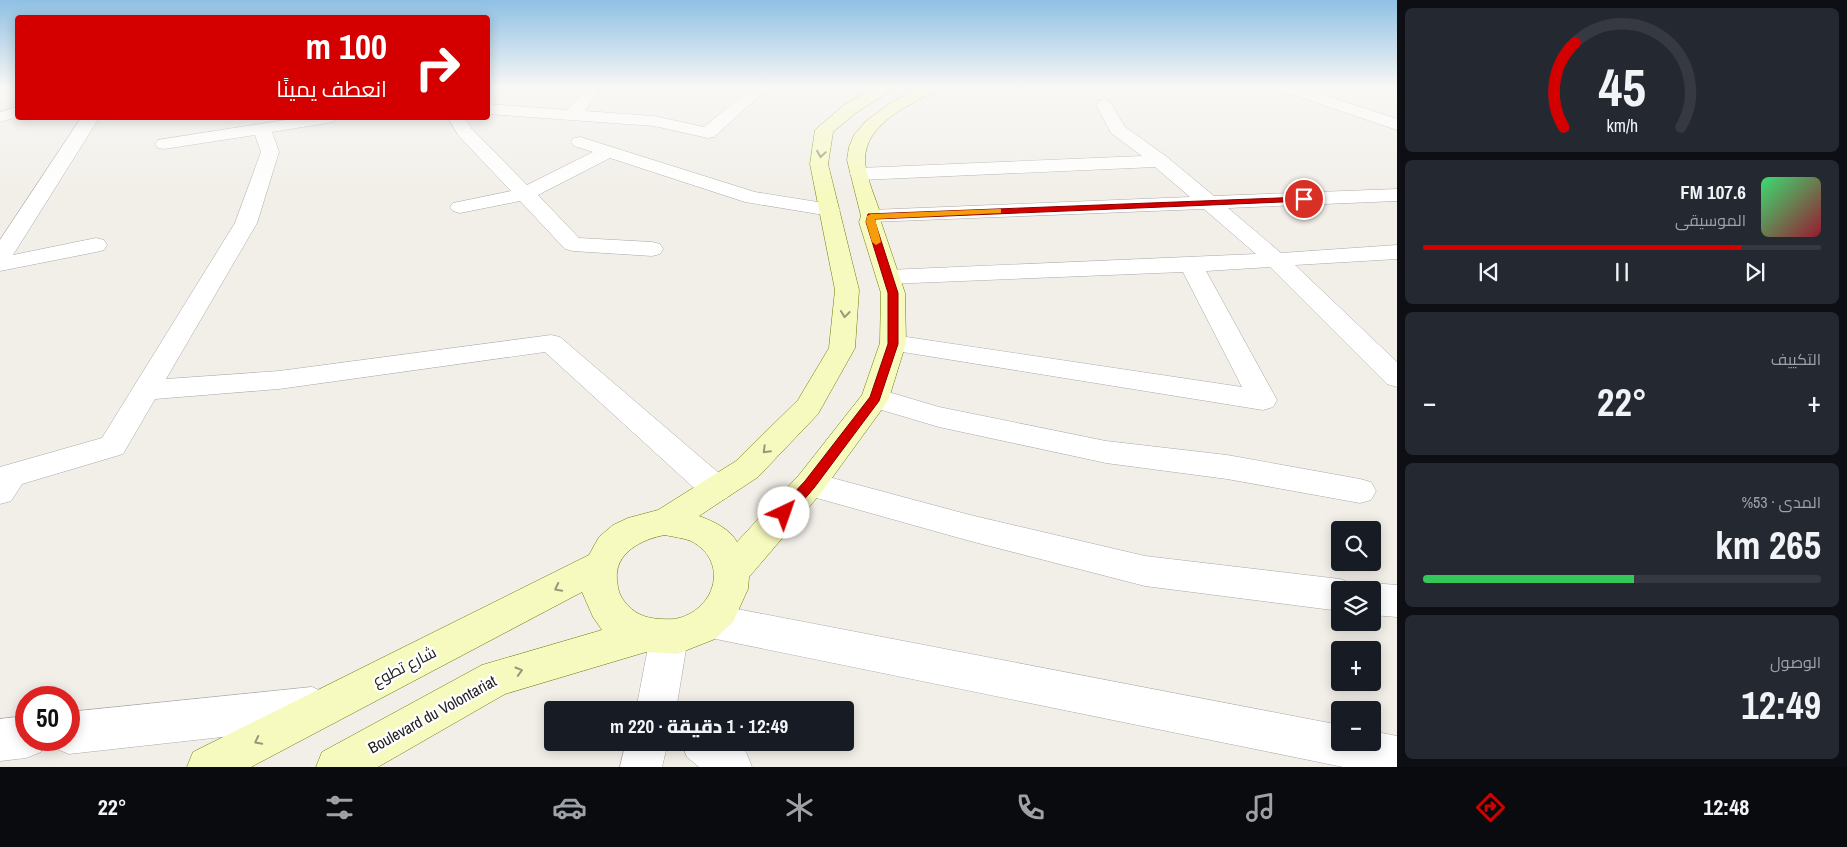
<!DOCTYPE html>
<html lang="ar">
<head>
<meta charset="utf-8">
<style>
  body { margin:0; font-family:"Archivo Narrow",Cairo,sans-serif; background:#242831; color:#f1f3f6; direction:rtl; height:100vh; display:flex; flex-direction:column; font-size:19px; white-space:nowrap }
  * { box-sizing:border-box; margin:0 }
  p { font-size:16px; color:#9ea1a6 }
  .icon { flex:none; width:28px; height:28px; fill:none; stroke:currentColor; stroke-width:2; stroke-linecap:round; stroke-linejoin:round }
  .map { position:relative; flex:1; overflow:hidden; direction:ltr }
  .panel { display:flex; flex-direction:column; gap:8px; padding:8px; background:#0d0f14; width:450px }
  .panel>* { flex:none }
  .top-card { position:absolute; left:15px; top:15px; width:475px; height:105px; border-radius:5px; box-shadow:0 2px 12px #0003; direction:rtl; background:#d40000; color:#fff; overflow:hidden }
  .tools { position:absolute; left:1331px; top:521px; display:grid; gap:10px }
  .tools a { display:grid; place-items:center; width:50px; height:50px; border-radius:5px; background:#171b24; box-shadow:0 2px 12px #0003; font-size:25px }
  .speed { position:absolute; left:15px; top:686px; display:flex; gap:10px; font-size:25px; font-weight:700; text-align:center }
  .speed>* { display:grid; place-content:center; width:65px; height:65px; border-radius:50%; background:#171b24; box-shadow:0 2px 12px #0003; line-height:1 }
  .speed .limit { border:8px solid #d22; background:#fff; color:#111 }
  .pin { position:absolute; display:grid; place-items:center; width:42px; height:42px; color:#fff; margin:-21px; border:2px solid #fff; border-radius:50%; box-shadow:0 1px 5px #0007 }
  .me { position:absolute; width:55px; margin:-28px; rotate:42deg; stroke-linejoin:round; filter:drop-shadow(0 0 4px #0008) }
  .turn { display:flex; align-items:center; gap:18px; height:105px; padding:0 20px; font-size:22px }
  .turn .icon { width:65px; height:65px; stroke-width:2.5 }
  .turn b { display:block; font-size:35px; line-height:42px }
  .big { font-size:38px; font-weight:800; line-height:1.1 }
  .panel .widget { flex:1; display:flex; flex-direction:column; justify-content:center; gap:8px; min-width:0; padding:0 18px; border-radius:8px; background:#242831 }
  .panel .dial { align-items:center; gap:0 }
  .dial svg { height:130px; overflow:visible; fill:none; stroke:#363941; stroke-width:7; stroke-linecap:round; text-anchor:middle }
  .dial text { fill:#f1f3f6; stroke:none }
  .song { display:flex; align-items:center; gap:15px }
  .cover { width:60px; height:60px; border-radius:8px; background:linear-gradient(135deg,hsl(140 70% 55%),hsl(350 70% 35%)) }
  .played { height:5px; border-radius:2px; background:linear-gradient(90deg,#d40000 80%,#363941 80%) }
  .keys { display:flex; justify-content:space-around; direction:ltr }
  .heat { display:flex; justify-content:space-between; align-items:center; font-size:28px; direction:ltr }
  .charge { height:8px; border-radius:4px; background:linear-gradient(90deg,#34c759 53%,#363941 0) }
  .trip { position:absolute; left:544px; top:701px; width:310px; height:50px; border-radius:5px; background:#171b24; box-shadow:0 2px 12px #0003; font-weight:800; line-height:50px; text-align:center; direction:rtl }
  .dock { display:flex; height:80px; justify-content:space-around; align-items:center; background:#090b0e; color:#9ea1a6 }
  .dock .icon { width:35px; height:35px }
  .dock .selected { color:#d40000 }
  .dock b { font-size:22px; color:#f1f3f6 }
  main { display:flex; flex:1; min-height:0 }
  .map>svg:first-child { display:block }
  .education { fill:#ffffe5 }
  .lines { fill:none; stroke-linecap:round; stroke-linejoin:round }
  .minor-casing { stroke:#a9a9a9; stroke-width:1 }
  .tertiary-casing { stroke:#a9a9a9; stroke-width:1 }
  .secondary-casing { stroke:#707d05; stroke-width:1 }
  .minor { fill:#fff; fill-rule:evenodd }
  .tertiary { fill:#fff; fill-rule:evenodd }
  .secondary { fill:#f7fabf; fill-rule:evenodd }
  .oneway { stroke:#979978 }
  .route { fill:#d40000; stroke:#8a0000 }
  .slow { fill:#f59e0b }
  .labels { text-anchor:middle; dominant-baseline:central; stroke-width:4.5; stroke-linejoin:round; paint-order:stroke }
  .near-street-label { font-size:16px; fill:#222; stroke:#fff }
</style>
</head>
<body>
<main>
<section class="panel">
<div class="widget dial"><svg viewBox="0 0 100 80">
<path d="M14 69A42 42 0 1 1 86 69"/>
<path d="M14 69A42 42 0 0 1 21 17" stroke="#d40000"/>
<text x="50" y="56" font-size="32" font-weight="700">45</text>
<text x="50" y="72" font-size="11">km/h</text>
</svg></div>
<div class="widget">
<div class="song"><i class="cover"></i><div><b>107.6 FM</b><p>الموسيقى</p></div></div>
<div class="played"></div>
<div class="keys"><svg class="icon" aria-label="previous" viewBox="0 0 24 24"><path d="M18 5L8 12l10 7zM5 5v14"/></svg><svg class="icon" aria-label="pause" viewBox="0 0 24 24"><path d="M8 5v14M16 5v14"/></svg><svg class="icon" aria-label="next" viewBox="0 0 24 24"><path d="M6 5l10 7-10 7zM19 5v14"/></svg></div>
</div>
<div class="widget"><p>التكييف</p>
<div class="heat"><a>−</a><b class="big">22°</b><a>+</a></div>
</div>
<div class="widget"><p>المدى · 53%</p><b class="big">265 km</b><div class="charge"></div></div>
<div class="widget"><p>الوصول</p><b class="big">12:49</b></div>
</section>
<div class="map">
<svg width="1397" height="767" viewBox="0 0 1397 767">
  <rect width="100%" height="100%" fill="#f2efe9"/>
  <path class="education" d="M 0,87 L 17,87 L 17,98 L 0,101 Z"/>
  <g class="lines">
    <g class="minor-casing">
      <g id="minor">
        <path d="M 488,87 L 507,87 L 505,90 L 488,92 Z"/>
        <path d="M 586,87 L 602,87 L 585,111 L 654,116 L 704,127 L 752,87 L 769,87 L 714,137 L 708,138 L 654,126 L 488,114 L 488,104 L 568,110 Z"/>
        <path d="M 1277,87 L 1300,87 L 1397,119 L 1397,130 L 1279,90 Z"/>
        <path d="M 1104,100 L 1110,101 L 1124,126 L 1167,157 L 1214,196 L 1397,189 L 1397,201 L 1228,208 L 1281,253 L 1397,245 L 1397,259 L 1295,265 L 1397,362 L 1397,387 L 1387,384 L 1270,267 L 1206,271 L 1277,400 L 1273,407 L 1263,410 L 884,349 L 880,343 L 884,337 L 893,335 L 1242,387 L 1183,272 L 888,284 L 880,282 L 876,277 L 880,272 L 888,270 L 1256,254 L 1204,209 L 871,222 L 864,220 L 861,216 L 864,212 L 871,210 L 1190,197 L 1155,167 L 860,180 L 853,178 L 850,174 L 853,170 L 860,168 L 1142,156 L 1111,133 L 1096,105 L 1098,101 Z"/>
        <path d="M 18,107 L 18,117 L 0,122 L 0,112 Z"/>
        <path d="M 81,118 L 99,118 L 13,255 L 96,238 L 104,240 L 107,245 L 104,250 L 96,252 L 0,271 L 0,240 Z"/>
        <path d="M 298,118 L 336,118 L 333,122 L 327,123 L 272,132 L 279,152 L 257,223 L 166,379 L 279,371 L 551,335 L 560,337 L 727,480 L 732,489 L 727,498 L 716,501 L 705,498 L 545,352 L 279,389 L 155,399 L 123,454 L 22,484 L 11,501 L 0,504 L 0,467 L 102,438 L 235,223 L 261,152 L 255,135 L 164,149 L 158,148 L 155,144 L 158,140 Z"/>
        <path d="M 448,118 L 465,118 L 471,128 L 527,185 L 593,152 L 574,146 L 571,142 L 574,138 L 580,137 L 755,192 L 830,204 L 837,206 L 840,210 L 837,214 L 830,216 L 745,202 L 610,158 L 538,195 L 579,238 L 652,242 L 660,244 L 663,249 L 660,254 L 652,256 L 573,251 L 565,249 L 520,201 L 460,213 L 453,211 L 450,207 L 453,203 L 511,191 L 458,135 Z"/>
        <path d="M 875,388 L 939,407 L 1106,441 L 1227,455 L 1360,479 L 1371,482 L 1376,491 L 1371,500 L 1360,503 L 1227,479 L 1106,463 L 939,427 L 865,405 L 861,398 L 865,391 Z"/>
        <path d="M 810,472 L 970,515 L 1145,556 L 1340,579 L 1353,584 L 1356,590 L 1340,590 L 1340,611 L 1145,586 L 970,541 L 799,493 L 794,484 L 799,475 Z"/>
        <path d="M 1372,583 L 1397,585 L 1397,617 L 1372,615 L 1372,590 L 1358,590 Z"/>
        <path d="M 669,620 L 682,625 L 688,637 L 676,710 L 636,710 L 650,637 L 656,625 Z"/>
        <path d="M 312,687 L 326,693 L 332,707 L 326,721 L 312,727 L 69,754 L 54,748 L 51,740 L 69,740 L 69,712 Z"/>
        <path d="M 26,716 L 26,740 L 45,740 L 41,752 L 26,758 L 0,761 L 0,719 Z"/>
        <path d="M 626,742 L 668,742 L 662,767 L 620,767 Z"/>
        <path d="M 681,742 L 735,742 L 746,752 L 752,767 L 699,767 L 687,757 Z"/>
      </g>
    </g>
    <g class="tertiary-casing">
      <path id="tertiary" d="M 711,604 L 1340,725 L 1340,742 L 1372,742 L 1372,731 L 1397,736 L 1397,767 L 1343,767 L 711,638 L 698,633 L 693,621 L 698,609 Z"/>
    </g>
    <g class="secondary-casing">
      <path id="secondary" d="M 876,87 L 895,87 L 893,90 L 857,112 L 833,132 L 828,164 L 859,290 L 855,348 L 818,414 L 758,477 L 699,516 C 713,521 730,529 737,542 L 799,475 L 862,395 L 880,343 L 881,293 L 859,222 L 861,216 L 847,160 L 849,147 L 854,135 L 866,121 L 889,104 L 919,87 L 938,87 L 936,90 C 909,106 865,123 865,160 C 866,179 876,198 881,216 L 881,222 L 905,293 L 906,343 L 889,398 L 885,405 L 821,493 L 749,577 L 748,589 L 733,622 L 715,639 L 677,654 L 646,652 L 505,694 L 378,767 L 316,767 L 322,752 L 482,665 L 602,630 L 593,617 L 582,592 L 251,767 L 187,767 L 193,752 L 589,555 L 599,537 L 613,525 L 628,518 L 658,510 L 736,461 L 798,400 L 829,348 L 835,290 L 810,164 L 815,130 L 845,104 ZM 665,535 C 673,537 684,538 691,541 C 729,561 716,608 679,618 C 673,620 666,619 660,619 C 645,618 634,614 624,601 C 619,594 618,589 617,580 C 614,553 642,539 665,535 Z"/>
    </g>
    <use href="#minor" class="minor"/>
    <use href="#tertiary" class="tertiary"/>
    <use href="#secondary" class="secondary"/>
  </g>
  <defs><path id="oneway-chevron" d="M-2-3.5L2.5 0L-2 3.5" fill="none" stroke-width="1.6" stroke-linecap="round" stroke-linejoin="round" transform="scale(1.25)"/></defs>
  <g class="oneway">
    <use href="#oneway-chevron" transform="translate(821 154) rotate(99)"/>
    <use href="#oneway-chevron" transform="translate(845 314) rotate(96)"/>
    <use href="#oneway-chevron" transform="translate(766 450) rotate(135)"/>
    <use href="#oneway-chevron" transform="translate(558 588) rotate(153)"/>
    <use href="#oneway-chevron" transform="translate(519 671) rotate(-16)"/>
    <use href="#oneway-chevron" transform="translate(258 741) rotate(153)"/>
  </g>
  <linearGradient id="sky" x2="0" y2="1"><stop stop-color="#8fc0e4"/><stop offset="0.45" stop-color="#f9f8f5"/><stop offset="1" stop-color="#f9f8f5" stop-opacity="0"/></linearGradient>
  <rect width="1397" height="194" fill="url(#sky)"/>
  <path class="route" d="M 1304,197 L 1308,199 L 1306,201 L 875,219 L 875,222 L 898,293 L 898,344 L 879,401 L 814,488 L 789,517 L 784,518 L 779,517 L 777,513 L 779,509 L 805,481 L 870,397 L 888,344 L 888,293 L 866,222 L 868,214 Z"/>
  <path class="slow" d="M 998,209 L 1001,209 L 1001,213 L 875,219 L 881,242 L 876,245 L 872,242 L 866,222 L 867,216 L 871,214 Z"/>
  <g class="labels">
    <g class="near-street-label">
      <text transform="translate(404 666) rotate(-27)">شارع تطوع</text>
      <text transform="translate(432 714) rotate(-29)">Boulevard du Volontariat</text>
    </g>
  </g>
</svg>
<div class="tools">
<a><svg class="icon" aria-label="search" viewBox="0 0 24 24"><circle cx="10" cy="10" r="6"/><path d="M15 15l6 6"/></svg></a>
<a><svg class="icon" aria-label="layers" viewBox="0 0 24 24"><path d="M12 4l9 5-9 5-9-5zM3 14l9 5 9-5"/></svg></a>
<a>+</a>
<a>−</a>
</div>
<div class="speed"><div class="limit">50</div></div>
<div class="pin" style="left:1304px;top:199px;background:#d93025"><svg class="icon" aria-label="arrive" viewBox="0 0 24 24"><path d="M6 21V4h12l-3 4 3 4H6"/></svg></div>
<svg class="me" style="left:784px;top:513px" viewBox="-20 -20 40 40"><circle r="19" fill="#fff"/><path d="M0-13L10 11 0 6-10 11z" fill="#d40000"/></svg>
<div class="trip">12:49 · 1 دقيقة · 220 m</div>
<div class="top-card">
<div class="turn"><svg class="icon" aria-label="right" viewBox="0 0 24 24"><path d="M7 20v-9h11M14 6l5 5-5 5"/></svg><div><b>100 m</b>انعطف يمينًا</div></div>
</div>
</div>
</main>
<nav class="dock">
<b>12:48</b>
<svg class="icon selected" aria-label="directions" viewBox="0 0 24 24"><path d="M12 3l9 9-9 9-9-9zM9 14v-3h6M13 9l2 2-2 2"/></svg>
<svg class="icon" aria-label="music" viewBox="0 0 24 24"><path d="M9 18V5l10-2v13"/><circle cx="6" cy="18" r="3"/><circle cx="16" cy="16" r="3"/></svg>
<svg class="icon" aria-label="phone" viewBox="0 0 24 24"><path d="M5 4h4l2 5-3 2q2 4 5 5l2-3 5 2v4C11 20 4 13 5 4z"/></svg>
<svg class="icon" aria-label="climate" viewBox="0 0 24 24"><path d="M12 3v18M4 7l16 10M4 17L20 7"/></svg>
<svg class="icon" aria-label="car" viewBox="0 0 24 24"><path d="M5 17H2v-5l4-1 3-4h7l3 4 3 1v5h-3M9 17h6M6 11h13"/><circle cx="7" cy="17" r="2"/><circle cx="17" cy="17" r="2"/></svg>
<svg class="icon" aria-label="filters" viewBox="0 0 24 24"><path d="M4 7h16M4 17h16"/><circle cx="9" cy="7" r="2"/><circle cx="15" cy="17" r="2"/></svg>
<b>22°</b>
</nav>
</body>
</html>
